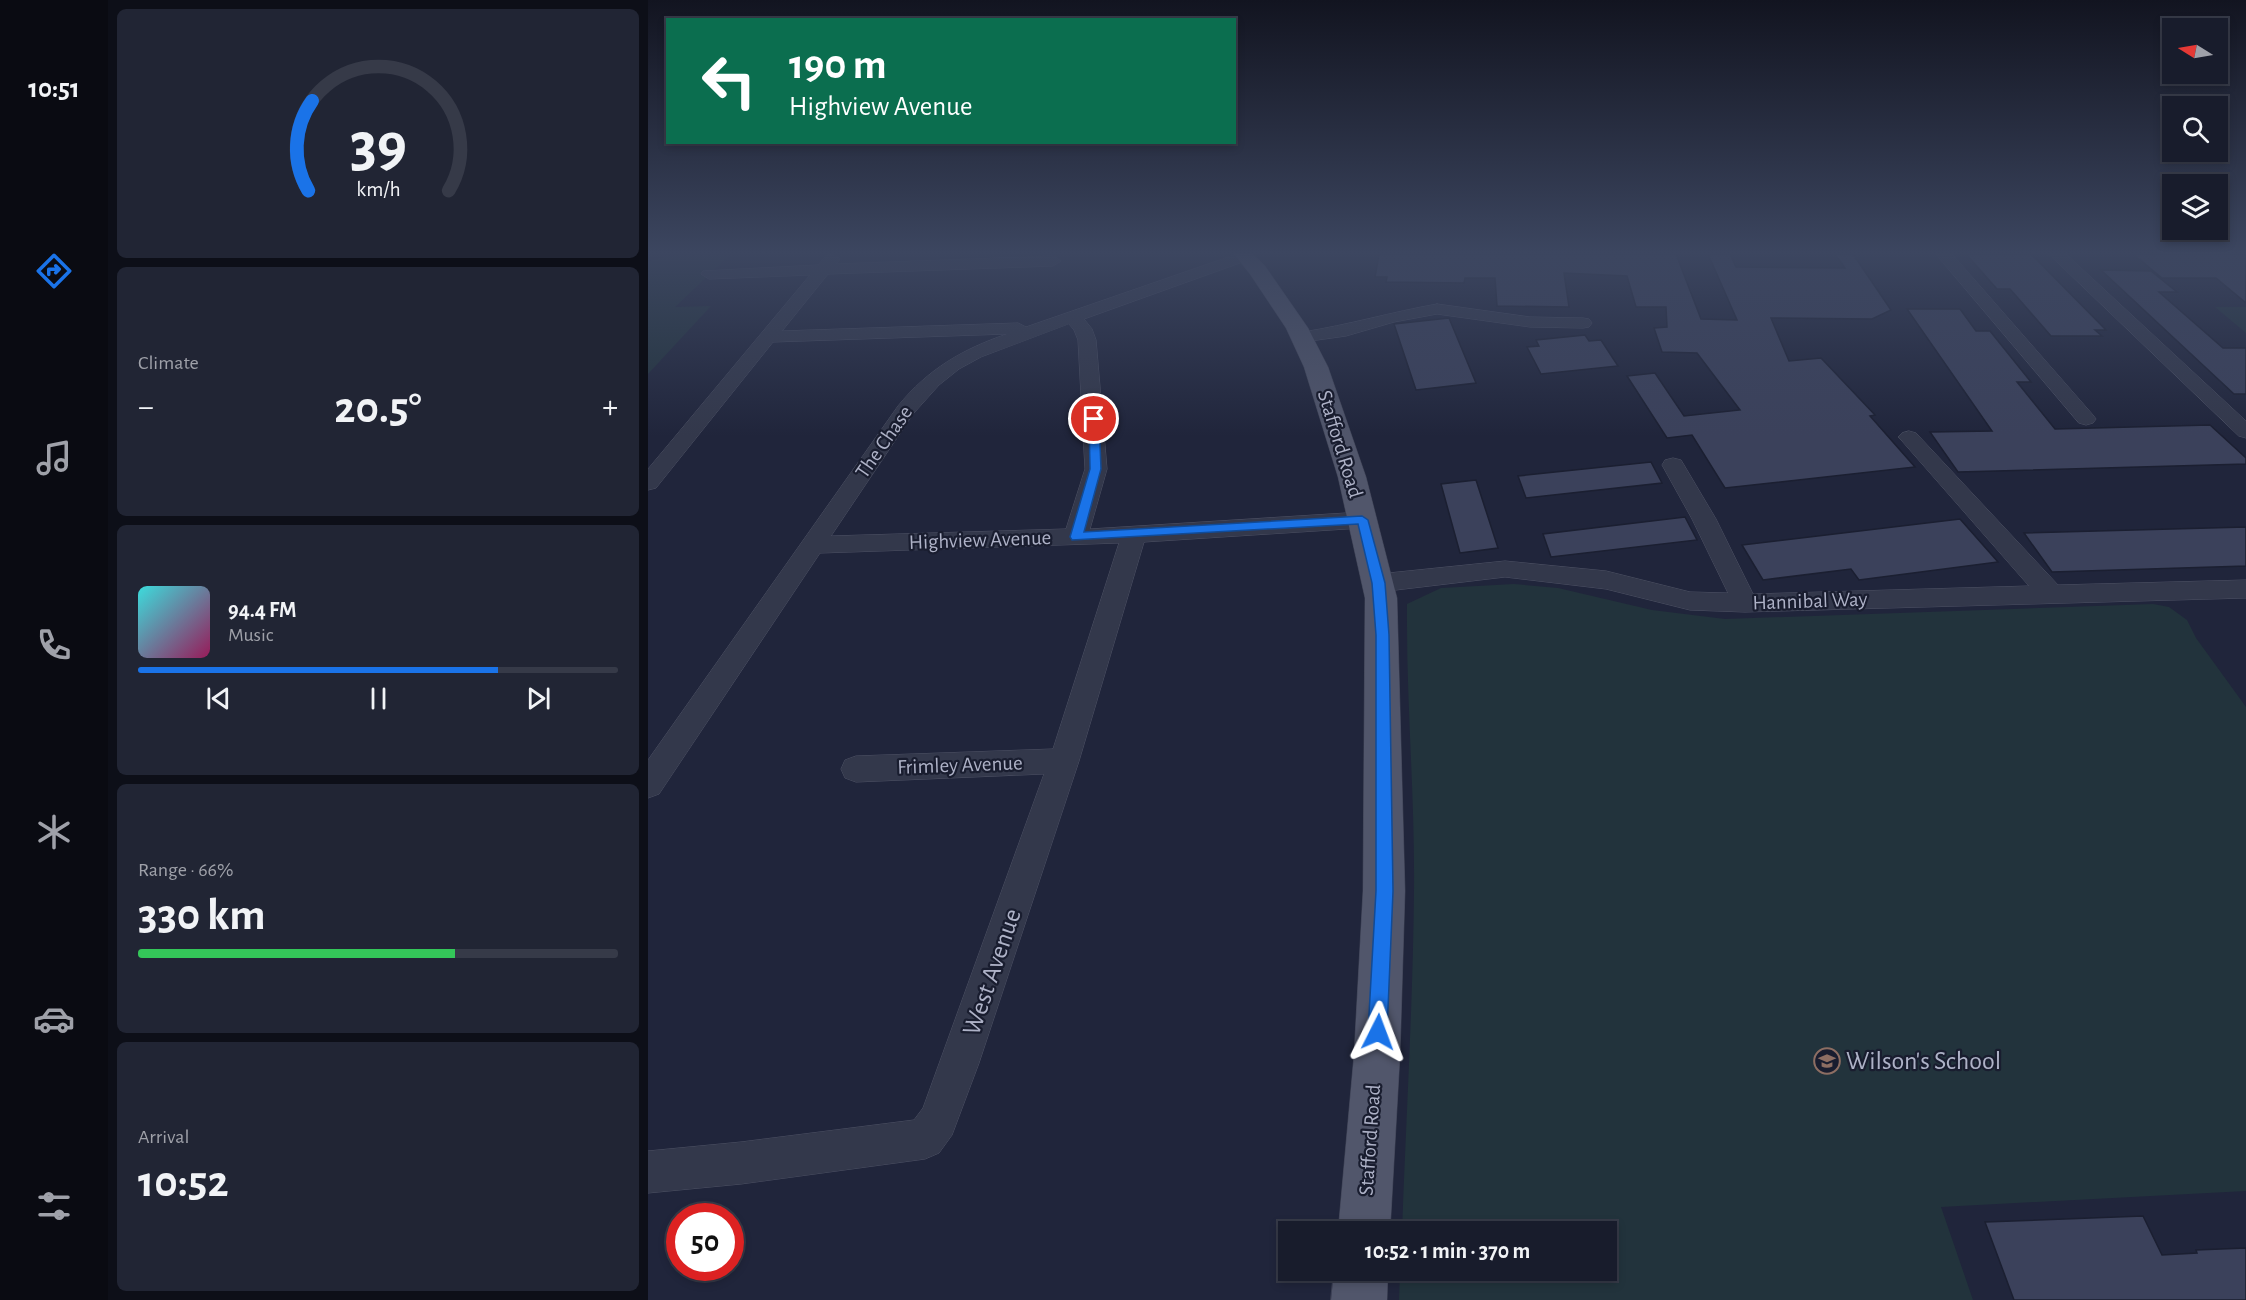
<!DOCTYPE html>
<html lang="en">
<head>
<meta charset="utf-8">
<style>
  body { margin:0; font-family:"Alegreya Sans",sans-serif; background:#212534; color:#f1f3f6; height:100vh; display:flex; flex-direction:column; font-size:22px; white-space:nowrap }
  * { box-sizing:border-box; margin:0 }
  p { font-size:20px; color:#9fa1a9 }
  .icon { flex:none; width:33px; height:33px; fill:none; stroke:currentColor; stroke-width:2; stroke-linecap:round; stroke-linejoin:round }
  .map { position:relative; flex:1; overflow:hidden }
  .side { display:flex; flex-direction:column; gap:9px; padding:9px; background:#0d0f18; width:540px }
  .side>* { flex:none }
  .top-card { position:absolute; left:18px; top:18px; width:570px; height:126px; border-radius:0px; box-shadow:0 3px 9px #0003,0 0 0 2px #363a48; background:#0b6e4f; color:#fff; overflow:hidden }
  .needle { width:39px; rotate:281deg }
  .controls { position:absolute; left:1514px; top:18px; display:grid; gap:12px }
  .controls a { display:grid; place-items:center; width:66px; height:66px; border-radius:0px; background:#181c2c; box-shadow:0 3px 9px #0003,0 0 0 2px #363a48; font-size:30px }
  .speed { position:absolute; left:18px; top:1203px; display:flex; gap:12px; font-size:30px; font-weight:700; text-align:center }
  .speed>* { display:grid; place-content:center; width:78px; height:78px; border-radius:50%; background:#181c2c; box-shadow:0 3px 9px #0003,0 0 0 2px #363a48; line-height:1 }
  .speed .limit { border:9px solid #d22; background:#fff; color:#111 }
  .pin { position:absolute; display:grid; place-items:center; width:51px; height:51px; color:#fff; margin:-26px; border:3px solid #fff; border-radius:50%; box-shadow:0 2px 6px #0007 }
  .me { position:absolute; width:66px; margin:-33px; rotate:3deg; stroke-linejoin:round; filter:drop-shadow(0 0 4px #0008) }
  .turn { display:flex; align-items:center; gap:21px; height:126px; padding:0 24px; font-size:27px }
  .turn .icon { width:78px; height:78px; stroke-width:2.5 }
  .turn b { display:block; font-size:42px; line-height:51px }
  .big { font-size:45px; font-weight:700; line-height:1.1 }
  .side .widget { flex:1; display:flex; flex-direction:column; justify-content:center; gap:9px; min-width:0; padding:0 21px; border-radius:9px; background:#212534 }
  .side .dial { align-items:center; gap:0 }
  .dial svg { height:156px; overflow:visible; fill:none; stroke:#363a48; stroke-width:7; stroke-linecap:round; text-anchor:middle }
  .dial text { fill:#f1f3f6; stroke:none }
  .song { display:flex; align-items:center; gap:18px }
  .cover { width:72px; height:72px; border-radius:9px; background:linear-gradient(135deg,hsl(180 70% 55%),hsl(330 70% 35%)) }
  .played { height:6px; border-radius:3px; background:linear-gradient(90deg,#1a73e8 75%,#363a48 75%) }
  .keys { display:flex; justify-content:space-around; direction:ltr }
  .heat { display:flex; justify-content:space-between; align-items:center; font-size:33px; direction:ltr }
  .charge { height:9px; border-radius:4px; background:linear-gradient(90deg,#34c759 66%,#363a48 0) }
  .trip { position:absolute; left:630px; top:1221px; width:339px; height:60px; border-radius:0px; background:#181c2c; box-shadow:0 3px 9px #0003,0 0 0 2px #363a48; font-weight:700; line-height:60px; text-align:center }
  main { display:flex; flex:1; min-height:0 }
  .dock { display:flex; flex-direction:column; width:108px; justify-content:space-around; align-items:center; background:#0a0b12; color:#9fa1a9 }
  .dock .icon { width:42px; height:42px }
  .dock .on { color:#1a73e8 }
  .dock b { font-size:27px; color:#f1f3f6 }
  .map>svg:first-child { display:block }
  .green { fill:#22333c }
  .building { fill:#3b415b; stroke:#1b1f31; stroke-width:1.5 }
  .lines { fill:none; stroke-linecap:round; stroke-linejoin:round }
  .minor-casing { stroke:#4e5265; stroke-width:1 }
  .major-casing { stroke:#3d4154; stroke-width:1 }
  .minor { fill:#33384b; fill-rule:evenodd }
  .major { fill:#51566b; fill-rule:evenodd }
  .route { fill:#1a73e8; stroke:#114b97; stroke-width:1.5 }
  .labels { text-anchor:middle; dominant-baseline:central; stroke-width:4.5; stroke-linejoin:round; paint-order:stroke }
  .street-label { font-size:21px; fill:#aeb2c7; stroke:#191d2f }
  .near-street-label { font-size:26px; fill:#aeb2c7; stroke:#191d2f }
  .near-poi-label { font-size:26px; fill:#aeb2c7; stroke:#191d2f; text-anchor:start }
</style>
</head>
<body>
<main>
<nav class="dock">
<b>10:51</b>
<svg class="icon on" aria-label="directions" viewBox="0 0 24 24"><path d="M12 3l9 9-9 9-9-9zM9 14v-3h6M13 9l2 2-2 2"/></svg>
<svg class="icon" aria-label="music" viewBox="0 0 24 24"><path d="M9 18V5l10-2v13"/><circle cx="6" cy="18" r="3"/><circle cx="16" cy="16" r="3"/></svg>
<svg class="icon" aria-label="phone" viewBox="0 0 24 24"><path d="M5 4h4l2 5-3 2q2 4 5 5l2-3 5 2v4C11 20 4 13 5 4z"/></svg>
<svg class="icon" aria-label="climate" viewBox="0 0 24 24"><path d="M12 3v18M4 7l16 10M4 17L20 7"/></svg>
<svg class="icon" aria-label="car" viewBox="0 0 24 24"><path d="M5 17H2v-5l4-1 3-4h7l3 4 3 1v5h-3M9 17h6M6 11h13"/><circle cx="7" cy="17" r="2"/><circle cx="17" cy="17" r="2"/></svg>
<svg class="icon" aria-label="filters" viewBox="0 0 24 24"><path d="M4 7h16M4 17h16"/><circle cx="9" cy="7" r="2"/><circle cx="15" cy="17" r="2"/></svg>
</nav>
<section class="side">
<div class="widget dial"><svg viewBox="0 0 100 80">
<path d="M14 69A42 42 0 1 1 86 69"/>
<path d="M14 69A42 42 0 0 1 16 23" stroke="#1a73e8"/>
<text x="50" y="56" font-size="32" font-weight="700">39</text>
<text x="50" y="72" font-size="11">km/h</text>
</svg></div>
<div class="widget"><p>Climate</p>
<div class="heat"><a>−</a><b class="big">20.5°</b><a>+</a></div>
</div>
<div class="widget">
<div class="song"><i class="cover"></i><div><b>94.4 FM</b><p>Music</p></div></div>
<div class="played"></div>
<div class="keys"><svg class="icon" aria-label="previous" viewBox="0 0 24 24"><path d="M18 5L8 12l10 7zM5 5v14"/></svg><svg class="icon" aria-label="pause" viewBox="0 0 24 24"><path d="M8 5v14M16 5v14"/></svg><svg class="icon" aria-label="next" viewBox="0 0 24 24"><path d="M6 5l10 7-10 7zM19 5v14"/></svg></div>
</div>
<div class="widget"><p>Range · 66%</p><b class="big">330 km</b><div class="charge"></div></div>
<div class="widget"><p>Arrival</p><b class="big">10:52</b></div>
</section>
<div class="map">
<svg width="1598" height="1300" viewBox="0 0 1598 1300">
  <rect width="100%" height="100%" fill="#20253b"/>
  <g class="green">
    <path d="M 32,254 L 83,254 L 27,307 L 63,306 L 0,374 L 0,261 Z"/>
    <path d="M 1567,307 L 1598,307 L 1598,333 Z"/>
    <path d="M 866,584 L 910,588 L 1004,610 L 1077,619 L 1505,604 L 1521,607 L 1539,620 L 1548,638 L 1598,707 L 1598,1191 L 1293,1207 L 1325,1300 L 751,1300 L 752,1271 L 958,1270 L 958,1232 L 754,1231 C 758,1118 765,1004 766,890 C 767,795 758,700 759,604 L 793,588 Z"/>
  </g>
  <g class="building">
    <path d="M 731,254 L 1028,254 L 1053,319 L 1089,320 L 1060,254 L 1082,254 L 1088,267 L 1197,268 L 1187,254 L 1205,254 L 1243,310 L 1224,319 L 1123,318 L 1141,361 L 1173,358 L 1227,415 L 1222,416 L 1267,467 L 1077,488 L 1044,435 L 1019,438 L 979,376 L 1007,373 L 1036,416 L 1092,410 L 1049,353 L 1014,352 L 1006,328 L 1019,327 L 1018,307 L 988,307 L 979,276 L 916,273 L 921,307 L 849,306 L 847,278 L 817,278 L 816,283 L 738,282 L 739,277 L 727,277 Z"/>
    <path d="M 1318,254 L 1383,254 L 1458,330 L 1447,330 L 1454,336 L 1403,336 L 1362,289 L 1349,289 Z"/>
    <path d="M 1485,254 L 1598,254 L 1598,303 L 1568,278 L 1514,278 Z"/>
    <path d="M 1453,270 L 1503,271 L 1529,292 L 1511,292 L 1575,348 L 1598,348 L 1598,394 L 1586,394 Z"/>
    <path d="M 1259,309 L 1312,309 L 1328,331 L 1342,331 L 1383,382 L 1369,382 L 1407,429 L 1562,425 L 1598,458 L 1598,464 L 1310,472 L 1282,432 L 1344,431 Z"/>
    <path d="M 801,318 L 828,383 L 768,390 L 746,324 Z"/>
    <path d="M 937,335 L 941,341 L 953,340 L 970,366 L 893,374 L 879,347 L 891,346 L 888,340 Z"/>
    <path d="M 1003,462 L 1014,483 L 878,498 L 870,476 Z"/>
    <path d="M 828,480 L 850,548 L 812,553 L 793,484 Z"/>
    <path d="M 1037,517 L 1049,540 L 903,557 L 895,534 Z"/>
    <path d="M 1312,519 L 1350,562 L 1211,580 L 1203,569 L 1115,580 L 1094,545 Z"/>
    <path d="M 1598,527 L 1598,566 L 1404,572 L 1376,533 Z"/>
    <path d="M 1495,1216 L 1514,1255 L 1549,1253 L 1548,1250 L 1598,1248 L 1598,1300 L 1366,1300 L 1337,1222 Z"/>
  </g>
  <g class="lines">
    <g class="minor-casing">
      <g id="minor">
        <path d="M 184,254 L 192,259 L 188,264 L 405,256 L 413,261 L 405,266 L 180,274 L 134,331 L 370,323 L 378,327 L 589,254 L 603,254 L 605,256 L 603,259 L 436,319 L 444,329 L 448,340 L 459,469 L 442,529 L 714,512 L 722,515 L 726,520 L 722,525 L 714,528 L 496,542 L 431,761 L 331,1063 L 304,1135 L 291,1153 L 277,1159 L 93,1184 L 0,1193 L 0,1151 L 93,1142 L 266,1120 L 275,1108 L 396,774 L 208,782 L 197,778 L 193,769 L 197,760 L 208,756 L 405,749 L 471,543 L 172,553 L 11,794 L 0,798 L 0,760 L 250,406 C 280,369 315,349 359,334 L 125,342 L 8,488 L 0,490 L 0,469 L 162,275 L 61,279 L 53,274 L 55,271 L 170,265 L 178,256 ZM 421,324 L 426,330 L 430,340 L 437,469 L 418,529 L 183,536 L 265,414 L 291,385 L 311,369 L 333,357 Z"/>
        <path d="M 1288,254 L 1304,254 L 1445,415 L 1448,419 L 1445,423 L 1438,425 L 1431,423 Z"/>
        <path d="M 1401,254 L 1418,254 L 1598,421 L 1598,438 L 1591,436 Z"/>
        <path d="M 789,304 L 882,317 L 935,318 L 941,319 L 944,323 L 941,327 L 935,328 L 882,327 L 789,314 L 746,322 L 698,336 L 655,342 L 649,341 L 646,337 L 649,333 L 655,332 C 700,325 744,312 789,304 Z"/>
        <path d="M 1261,431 L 1268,433 L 1410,585 L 1598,580 L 1598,598 L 1097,612 L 1042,610 L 958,589 L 857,577 L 731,592 L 722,589 L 718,583 L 722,577 L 731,574 L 857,561 L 958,571 L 1042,592 L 1080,593 L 1044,519 L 1014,465 L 1017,460 L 1025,458 L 1033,460 L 1036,465 L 1068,519 L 1105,594 L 1381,586 L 1254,441 L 1250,437 L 1254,433 Z"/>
      </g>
    </g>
    <g class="major-casing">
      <g id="major">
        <path d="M 586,254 L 605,254 L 617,266 L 660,328 L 680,367 L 718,477 L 749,598 L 757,891 L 752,1055 L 742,1232 L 690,1232 L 706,1055 L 715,891 L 717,598 L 690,477 L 656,367 L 638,328 L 602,274 Z"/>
        <path d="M 686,1270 L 740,1270 L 739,1300 L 683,1300 Z"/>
      </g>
    </g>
    <use href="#minor" class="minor"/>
    <use href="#major" class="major"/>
  </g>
  <linearGradient id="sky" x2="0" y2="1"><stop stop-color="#121420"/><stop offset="0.58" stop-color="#3c4660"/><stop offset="1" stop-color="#3c4660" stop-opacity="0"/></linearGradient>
  <rect width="1598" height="436" fill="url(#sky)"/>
  <path class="route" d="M 446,416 L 451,419 L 453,469 L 436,532 L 714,516 L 720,520 L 737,583 L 741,635 L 745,891 L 739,1032 L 736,1038 L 730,1041 L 723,1038 L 720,1032 L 728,891 L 728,635 L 724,583 L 710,524 L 424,540 L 422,537 L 442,469 L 441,419 Z"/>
  <defs>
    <g id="school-ring" transform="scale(1.35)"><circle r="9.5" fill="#191d2f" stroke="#8d6e63" stroke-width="1.5"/><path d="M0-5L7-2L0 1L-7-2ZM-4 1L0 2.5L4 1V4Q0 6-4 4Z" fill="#8d6e63"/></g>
  </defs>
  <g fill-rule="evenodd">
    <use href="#school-ring" x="1179" y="1061"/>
  </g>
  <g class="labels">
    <g class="street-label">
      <text transform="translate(236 442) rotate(-55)">The Chase</text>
      <text transform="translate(692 444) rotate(73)">Stafford Road</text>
      <text transform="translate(332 540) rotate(-2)">Highview Avenue</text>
      <text transform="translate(1162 601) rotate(-2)">Hannibal Way</text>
      <text transform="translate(312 765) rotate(-2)">Frimley Avenue</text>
      <text transform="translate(722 1140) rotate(-86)">Stafford Road</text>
    </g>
    <g class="near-street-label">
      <text transform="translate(344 972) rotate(-71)">West Avenue</text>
    </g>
    <g class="near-poi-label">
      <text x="1198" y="1061">Wilson's School</text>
    </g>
  </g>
</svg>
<div class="controls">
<a><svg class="needle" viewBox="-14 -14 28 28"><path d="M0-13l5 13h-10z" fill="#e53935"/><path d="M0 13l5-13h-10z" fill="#9fa1a9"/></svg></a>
<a><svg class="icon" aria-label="search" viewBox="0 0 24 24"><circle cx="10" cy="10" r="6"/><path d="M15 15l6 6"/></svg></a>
<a><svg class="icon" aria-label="layers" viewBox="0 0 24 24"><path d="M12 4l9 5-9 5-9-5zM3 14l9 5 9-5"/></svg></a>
</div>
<div class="speed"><div class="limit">50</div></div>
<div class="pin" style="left:446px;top:419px;background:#d93025"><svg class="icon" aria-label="arrive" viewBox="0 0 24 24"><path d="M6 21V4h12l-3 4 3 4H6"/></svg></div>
<svg class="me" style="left:730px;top:1032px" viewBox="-20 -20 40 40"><path d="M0-17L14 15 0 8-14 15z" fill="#1a73e8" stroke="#fff" stroke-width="4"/></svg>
<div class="trip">10:52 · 1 min · 370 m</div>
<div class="top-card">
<div class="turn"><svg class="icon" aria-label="left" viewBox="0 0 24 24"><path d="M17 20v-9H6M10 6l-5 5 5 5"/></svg><div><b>190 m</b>Highview Avenue</div></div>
</div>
</div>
</main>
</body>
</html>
